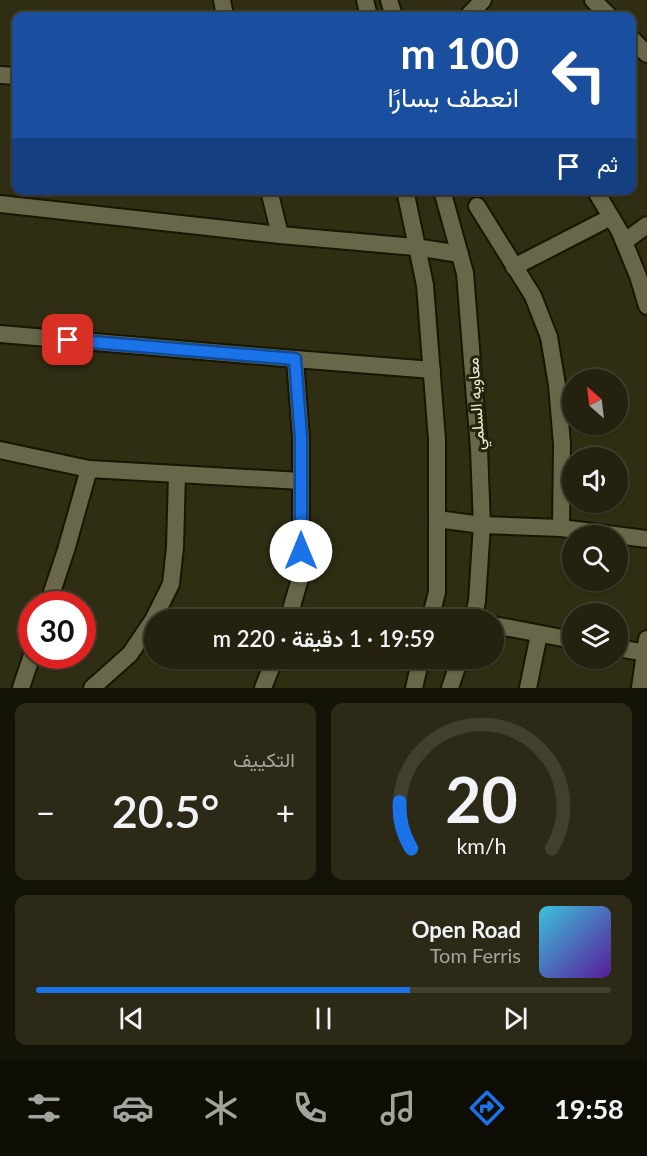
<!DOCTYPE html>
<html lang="ar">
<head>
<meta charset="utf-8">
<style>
  body { margin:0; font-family:Lato,Vazirmatn,sans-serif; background:#2c2a17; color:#f1f3f6; direction:rtl; height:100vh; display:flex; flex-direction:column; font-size:22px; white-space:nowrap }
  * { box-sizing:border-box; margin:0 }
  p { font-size:20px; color:#a3a49e }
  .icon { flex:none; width:33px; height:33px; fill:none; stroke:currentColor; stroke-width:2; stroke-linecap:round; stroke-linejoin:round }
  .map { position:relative; height:688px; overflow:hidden; direction:ltr }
  .drawer { display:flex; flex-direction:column; gap:15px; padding:15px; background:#141308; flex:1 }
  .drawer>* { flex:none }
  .top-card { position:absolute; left:12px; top:12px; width:624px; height:183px; border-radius:12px; box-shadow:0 2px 4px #0004,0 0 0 2px #413f2e; direction:rtl; background:#1a4fa0; color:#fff; overflow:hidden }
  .needle { width:39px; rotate:332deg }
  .buttons { position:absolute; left:562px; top:369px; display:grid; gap:12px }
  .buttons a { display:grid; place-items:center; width:66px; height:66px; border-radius:50%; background:#24220e; box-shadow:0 2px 4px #0004,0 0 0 2px #413f2e; font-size:30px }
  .speed { position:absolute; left:18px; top:591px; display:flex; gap:12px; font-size:30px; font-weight:700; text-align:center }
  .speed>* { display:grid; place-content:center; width:78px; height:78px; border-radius:50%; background:#24220e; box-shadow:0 2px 4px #0004,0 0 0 2px #413f2e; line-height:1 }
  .speed .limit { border:9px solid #d22; background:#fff; color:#111 }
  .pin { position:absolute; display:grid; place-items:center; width:51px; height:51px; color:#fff; margin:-26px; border-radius:12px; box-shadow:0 3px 9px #0006 }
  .me { position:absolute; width:66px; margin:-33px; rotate:0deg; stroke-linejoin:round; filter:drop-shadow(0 0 4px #0008) }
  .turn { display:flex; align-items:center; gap:21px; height:126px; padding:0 18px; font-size:27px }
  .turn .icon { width:78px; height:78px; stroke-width:2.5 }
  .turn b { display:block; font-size:42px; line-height:51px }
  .then { display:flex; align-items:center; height:57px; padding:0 18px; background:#0003; gap:12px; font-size:22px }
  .big { font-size:45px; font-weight:600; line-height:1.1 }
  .drawer .tile { flex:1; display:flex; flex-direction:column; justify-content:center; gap:9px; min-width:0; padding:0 21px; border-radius:12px; background:#2c2a17 }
  .drawer .dial { align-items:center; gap:0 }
  .dial svg { height:156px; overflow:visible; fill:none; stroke:#413f2e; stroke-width:7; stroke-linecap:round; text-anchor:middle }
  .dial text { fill:#f1f3f6; stroke:none }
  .song { display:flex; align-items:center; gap:18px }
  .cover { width:72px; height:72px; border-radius:9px; background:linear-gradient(135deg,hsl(190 70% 55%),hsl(270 70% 35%)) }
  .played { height:6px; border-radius:3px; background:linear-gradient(90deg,#1a73e8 65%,#413f2e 65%) }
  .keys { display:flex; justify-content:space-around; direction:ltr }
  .heat { display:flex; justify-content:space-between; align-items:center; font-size:33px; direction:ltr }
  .drawer .tiles { flex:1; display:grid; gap:15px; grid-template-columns:1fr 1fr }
  .tile:last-child { grid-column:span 2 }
  .trip { position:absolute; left:144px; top:609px; width:360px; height:60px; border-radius:30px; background:#24220e; box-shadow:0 2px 4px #0004,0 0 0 2px #413f2e; font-weight:600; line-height:60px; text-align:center; direction:rtl }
  .dock { display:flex; height:96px; justify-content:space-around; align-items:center; background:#0e0e06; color:#a3a49e }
  .dock .icon { width:42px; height:42px }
  .dock .selected { color:#1a73e8 }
  .dock b { font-size:27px; color:#f1f3f6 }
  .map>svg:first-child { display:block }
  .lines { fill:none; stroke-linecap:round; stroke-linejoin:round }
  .minor-casing { stroke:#181600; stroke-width:20 }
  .minor { stroke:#696749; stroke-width:16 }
  .route-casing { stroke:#114b97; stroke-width:15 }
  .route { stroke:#1a73e8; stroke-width:10 }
  .labels { text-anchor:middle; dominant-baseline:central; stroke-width:6; stroke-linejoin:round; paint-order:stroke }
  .street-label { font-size:16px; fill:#eeeddd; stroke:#262408 }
</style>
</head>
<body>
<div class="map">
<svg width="647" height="688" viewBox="0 0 647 688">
  <rect width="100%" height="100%" fill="#302e12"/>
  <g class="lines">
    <g class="minor-casing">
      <g id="minor">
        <path d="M 222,0 L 225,16"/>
        <path d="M 365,0 L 369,16"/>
        <path d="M 389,0 L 394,16"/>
        <path d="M 593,0 L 609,16"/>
        <path d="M 468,16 L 483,0"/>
        <path d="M 632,39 L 647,54"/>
        <path d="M 0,75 L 16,76"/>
        <path d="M 269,190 L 280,235"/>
        <path d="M 405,190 L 425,285 L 437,440 L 437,592 L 430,620"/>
        <path d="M 442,190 L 465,273 L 479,449 L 482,525 L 477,601 L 473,620"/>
        <path d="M 595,190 L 620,232 L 638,276 L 647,306"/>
        <path d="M 0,204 L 280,235 L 415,247 L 460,254"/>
        <path d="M 477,206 L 533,296 L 549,337 L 557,385 L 562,444 L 561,528"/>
        <path d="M 624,242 L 647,225"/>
        <path d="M 514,267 L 611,217"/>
        <path d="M 0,334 L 295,359 L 301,438 L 301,575 L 288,620"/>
        <path d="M 295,359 L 432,370"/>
        <path d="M 0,450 L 89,469"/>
        <path d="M 437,519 L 482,525 L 561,528 L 647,539"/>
        <path d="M 48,604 L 66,550 L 89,469 L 301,481"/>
        <path d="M 494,625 L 573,640"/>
        <path d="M 618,648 L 647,653"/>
        <path d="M 21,688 L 32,655"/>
        <path d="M 92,688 L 130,654 L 153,620 L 171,584 L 175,547 L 177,474"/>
        <path d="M 263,688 L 275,658"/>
        <path d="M 414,688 L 421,658"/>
        <path d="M 450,688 L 460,658"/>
        <path d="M 528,688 L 539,634"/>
        <path d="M 640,688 L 647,639"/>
      </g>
    </g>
    <use href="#minor" class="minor"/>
  </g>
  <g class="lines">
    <g class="route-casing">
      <path id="route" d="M 68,340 L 295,359 L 301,438 L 301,551"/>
    </g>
    <use href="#route" class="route"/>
  </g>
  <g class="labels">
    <g class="street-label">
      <text transform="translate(475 404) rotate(-94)">معاويه السلمي</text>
    </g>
  </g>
</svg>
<div class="buttons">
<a><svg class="needle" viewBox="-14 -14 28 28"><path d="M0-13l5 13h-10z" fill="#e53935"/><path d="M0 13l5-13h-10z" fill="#a3a49e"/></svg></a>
<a><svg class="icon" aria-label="sound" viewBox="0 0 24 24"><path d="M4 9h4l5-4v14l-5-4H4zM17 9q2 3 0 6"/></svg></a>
<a><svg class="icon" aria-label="search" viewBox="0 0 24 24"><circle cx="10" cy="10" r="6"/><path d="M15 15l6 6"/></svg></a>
<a><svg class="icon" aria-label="layers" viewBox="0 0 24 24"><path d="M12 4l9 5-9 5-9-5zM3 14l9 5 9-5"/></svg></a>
</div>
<div class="speed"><div class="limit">30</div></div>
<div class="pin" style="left:68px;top:340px;background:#d93025"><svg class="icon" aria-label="arrive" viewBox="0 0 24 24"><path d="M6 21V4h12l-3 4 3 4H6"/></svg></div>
<svg class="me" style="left:301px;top:551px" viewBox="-20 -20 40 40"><circle r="19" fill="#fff"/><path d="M0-13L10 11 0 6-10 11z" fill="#1a73e8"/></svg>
<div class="trip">19:59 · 1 دقيقة · 220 m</div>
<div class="top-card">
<div class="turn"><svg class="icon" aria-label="left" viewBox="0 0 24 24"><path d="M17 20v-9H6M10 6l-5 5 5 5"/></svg><div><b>100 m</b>انعطف يسارًا</div></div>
<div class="then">ثم<svg class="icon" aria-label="arrive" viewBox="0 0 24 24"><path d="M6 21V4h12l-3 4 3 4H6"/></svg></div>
</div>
</div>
<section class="drawer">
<div class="tiles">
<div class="tile dial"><svg viewBox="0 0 100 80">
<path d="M14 69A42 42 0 1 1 86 69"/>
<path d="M14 69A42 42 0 0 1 8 45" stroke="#1a73e8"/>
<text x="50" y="56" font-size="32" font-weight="700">20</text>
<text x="50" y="72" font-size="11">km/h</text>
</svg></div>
<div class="tile"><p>التكييف</p>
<div class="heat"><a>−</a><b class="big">20.5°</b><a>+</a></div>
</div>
<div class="tile">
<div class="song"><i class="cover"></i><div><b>Open Road</b><p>Tom Ferris</p></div></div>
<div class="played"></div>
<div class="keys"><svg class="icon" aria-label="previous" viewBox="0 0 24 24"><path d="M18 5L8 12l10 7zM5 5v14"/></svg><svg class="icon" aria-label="pause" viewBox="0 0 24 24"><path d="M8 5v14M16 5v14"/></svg><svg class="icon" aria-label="next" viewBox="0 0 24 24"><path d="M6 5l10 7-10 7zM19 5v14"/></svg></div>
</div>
</div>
</section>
<nav class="dock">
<b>19:58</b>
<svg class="icon selected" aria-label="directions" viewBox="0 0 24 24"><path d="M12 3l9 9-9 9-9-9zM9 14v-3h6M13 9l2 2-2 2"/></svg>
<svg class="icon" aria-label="music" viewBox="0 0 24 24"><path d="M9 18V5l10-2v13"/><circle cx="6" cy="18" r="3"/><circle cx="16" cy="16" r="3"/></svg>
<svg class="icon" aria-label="phone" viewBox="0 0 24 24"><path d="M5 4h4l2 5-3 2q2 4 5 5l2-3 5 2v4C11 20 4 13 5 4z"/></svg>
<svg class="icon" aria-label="climate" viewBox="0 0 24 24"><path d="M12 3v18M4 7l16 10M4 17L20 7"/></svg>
<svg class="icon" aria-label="car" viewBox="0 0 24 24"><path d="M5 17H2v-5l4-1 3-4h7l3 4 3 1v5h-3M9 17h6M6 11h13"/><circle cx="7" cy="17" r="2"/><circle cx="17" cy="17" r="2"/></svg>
<svg class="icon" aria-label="filters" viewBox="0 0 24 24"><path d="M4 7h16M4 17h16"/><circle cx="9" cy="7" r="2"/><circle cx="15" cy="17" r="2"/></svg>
</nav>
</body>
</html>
